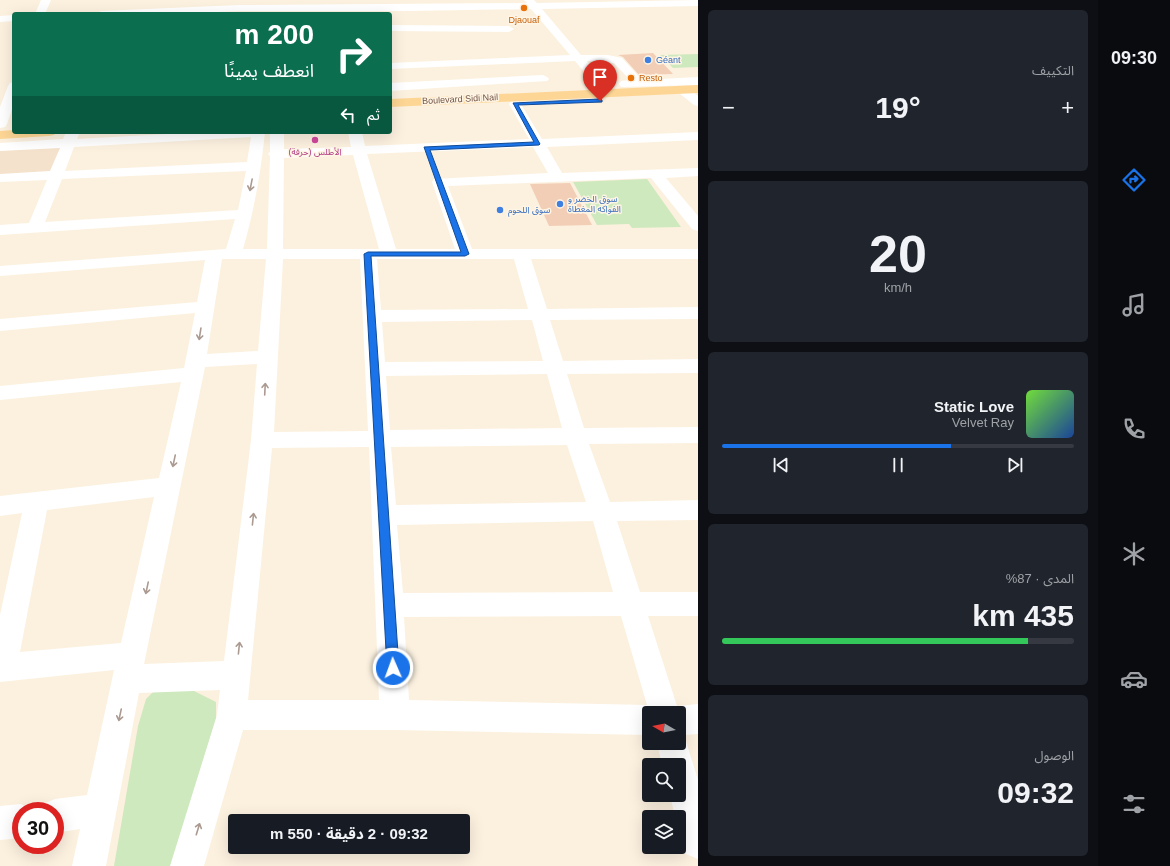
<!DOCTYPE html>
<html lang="ar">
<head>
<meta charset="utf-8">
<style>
  body { margin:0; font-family:Arial,"Noto Sans Arabic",sans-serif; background:#20242c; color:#f1f3f6; direction:rtl; height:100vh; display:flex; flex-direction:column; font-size:15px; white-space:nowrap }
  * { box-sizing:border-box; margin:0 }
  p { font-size:13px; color:#9ea1a6 }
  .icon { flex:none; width:22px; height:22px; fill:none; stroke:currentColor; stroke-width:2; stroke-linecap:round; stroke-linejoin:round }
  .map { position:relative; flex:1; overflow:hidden; direction:ltr }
  .panel { display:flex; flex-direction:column; gap:10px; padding:10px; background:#0d0f14; width:400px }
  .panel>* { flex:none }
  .banner { position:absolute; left:12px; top:12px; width:380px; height:122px; border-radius:4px; box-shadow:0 4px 16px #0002; direction:rtl; background:#0b6e4f; color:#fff; overflow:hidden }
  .needle { width:26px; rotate:279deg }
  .controls { position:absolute; left:642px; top:706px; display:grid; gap:8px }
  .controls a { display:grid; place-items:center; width:44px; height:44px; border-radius:4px; background:#171b24; box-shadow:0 4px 16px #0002; font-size:20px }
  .speed { position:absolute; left:12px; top:802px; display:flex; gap:8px; font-size:20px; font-weight:700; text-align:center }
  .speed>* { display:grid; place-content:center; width:52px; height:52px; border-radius:50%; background:#171b24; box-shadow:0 4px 16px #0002; line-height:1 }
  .speed .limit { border:6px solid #d22; background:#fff; color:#111 }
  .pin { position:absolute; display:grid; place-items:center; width:34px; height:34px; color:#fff; margin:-41px -17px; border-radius:50% 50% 50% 0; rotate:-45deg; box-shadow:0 0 4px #0007 }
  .pin .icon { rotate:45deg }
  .me { position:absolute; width:44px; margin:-22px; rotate:358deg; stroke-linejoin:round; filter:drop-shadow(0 0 3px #0008) }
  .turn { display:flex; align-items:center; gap:14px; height:84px; padding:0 12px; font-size:18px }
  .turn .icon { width:52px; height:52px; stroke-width:2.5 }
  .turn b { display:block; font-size:28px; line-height:34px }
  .then { display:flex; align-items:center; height:38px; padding:0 12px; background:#0003; gap:8px; font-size:15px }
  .big { font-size:30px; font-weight:700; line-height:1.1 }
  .panel .widget { flex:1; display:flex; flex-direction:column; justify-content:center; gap:6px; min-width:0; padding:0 14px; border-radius:6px; background:#20242c }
  .panel .dial { align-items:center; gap:0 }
  .dial b { font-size:52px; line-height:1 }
  .song { display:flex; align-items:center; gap:12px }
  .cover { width:48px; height:48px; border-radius:6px; background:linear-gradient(135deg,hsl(100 70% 55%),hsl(220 70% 35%)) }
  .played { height:4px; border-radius:2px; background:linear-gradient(90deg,#1a73e8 65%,#363941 65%) }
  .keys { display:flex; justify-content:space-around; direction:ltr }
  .heat { display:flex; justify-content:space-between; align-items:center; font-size:22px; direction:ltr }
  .charge { height:6px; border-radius:3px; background:linear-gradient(90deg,#34c759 87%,#363941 0) }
  .trip { position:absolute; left:228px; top:814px; width:242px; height:40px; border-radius:4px; background:#171b24; box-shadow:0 4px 16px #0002; font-weight:700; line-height:40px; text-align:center; direction:rtl }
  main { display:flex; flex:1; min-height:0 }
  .tabs { display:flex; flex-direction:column; width:72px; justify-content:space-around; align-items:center; background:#090b0e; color:#9ea1a6 }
  .tabs .icon { width:28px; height:28px }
  .tabs .on { color:#1a73e8 }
  .tabs b { font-size:18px; color:#f1f3f6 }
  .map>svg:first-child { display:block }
  .residential { fill:#f4e2cd }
  .green { fill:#cfe9be }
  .building { fill:#f2ceb6 }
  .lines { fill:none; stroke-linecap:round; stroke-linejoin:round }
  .minor { fill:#fff; fill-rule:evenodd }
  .major { fill:#fdd695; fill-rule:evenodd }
  .oneway { stroke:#ab9a91 }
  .route { fill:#1a73e8; stroke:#114b97 }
  .food-dot { fill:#e8710a; stroke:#fff5e5; stroke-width:1.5 }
  .shop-dot { fill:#3f7fe0; stroke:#fff5e5; stroke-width:1.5 }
  .hotel-dot { fill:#d1479c; stroke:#fff5e5; stroke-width:1.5 }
  .labels { text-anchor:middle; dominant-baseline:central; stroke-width:3; stroke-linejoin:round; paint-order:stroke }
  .far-food-label { font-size:9px; fill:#c56008; stroke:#fff5e5 }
  .far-shop-label { font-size:9px; fill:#366cbe; stroke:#fff5e5; text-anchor:start }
  .far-street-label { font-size:9px; fill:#735647; stroke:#fff5e5 }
  .far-hotel-label { font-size:9px; fill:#b23c85; stroke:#fff5e5 }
</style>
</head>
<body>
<main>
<nav class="tabs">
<b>09:30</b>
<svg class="icon on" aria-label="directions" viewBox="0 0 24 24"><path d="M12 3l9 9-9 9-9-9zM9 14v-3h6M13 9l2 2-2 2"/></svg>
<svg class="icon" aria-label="music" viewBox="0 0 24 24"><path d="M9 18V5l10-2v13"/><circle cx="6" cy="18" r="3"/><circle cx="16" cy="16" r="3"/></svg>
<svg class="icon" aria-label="phone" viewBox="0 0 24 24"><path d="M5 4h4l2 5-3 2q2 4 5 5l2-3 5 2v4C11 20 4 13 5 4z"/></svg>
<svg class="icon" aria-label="climate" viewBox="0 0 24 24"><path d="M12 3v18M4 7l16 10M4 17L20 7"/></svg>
<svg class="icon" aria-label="car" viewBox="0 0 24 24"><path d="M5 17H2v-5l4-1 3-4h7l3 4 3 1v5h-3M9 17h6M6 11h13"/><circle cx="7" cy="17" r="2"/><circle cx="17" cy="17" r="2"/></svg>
<svg class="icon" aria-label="filters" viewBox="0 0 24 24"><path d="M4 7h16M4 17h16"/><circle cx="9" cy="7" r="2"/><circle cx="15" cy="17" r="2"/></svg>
</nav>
<section class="panel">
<div class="widget"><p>التكييف</p>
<div class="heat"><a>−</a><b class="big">19°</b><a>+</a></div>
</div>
<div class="widget dial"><b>20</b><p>km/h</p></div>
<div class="widget">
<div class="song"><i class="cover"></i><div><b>Static Love</b><p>Velvet Ray</p></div></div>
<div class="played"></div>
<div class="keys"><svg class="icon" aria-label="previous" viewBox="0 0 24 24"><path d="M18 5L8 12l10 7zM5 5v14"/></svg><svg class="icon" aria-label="pause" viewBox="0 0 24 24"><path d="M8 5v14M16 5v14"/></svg><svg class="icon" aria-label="next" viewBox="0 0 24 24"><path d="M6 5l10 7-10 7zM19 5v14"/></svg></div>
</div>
<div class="widget"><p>المدى · 87%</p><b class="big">435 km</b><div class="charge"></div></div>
<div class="widget"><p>الوصول</p><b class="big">09:32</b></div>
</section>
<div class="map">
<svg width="698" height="866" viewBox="0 0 698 866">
  <rect width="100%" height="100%" fill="#fcf1df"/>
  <path class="residential" d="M 63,145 L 51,173 L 0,176 L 0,147 Z"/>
  <g class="green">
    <path d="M 698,54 L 698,67 L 673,68 L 660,55 Z"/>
    <path d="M 647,179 L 681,227 L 632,228 L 629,224 L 597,225 L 573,182 Z"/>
    <path d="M 158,687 L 192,690 L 216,702 L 216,719 L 171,866 L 114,866 L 138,726 L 146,699 Z"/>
  </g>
  <g class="building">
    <path d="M 653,53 L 673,74 L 639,75 L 623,57 L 618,55 Z"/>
    <path d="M 570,183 L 592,225 L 549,226 L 530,184 Z"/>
  </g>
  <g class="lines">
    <g class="minor">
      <path d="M 41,0 L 51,0 L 45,14 L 35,14 Z"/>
      <path d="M 524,0 L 534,0 L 537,3 L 698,0 L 698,6 L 542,9 L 581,55 L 608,55 L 622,58 L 642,80 L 698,77 L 698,85 L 621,87 L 619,84 L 621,81 L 630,80 L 614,63 L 587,61 L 614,93 L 612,96 L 604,96 L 575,61 L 390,69 L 390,63 L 570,55 L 531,9 L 410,11 L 240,11 L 169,14 L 96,14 L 101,11 L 240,5 L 527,3 Z"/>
      <path d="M 14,15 L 14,21 L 0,22 L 0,16 Z"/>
      <path d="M 390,25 L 509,26 L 514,29 L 509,32 L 390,31 Z"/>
      <path d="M 543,75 L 547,77 L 549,79 L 547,81 L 390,91 L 390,83 Z"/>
      <path d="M 14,82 L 14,103 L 7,124 L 5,127 L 0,128 L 0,107 L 8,86 L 10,83 Z"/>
      <path d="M 683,86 L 687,87 L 698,96 L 698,106 L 694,105 L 679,93 L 677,90 L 679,87 Z"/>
      <path d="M 515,100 L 519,101 L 542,139 L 698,132 L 698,140 L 547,147 L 562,173 L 698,168 L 698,176 L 666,178 L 698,216 L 698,231 L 692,229 L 651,178 L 448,186 L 472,249 L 698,249 L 698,259 L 531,259 L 547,309 L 698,307 L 698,319 L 550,320 L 563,361 L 698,359 L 698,373 L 567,374 L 584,428 L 698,427 L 698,443 L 589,444 L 610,502 L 698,500 L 698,520 L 617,521 L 640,592 L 698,592 L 698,616 L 648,616 L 677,706 L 698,704 L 698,734 L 684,735 L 698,780 L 698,859 L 686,854 L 679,833 L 679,817 L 675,817 L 670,795 L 679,795 L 679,765 L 662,765 L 657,743 L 679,743 L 679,713 L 649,713 L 649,735 L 395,730 L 243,730 L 204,866 L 170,866 L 217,715 L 220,690 L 139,693 L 106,866 L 72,866 L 80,829 L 55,833 L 55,811 L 41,811 L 43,804 L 55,799 L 87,795 L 114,670 L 0,682 L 0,615 L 22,513 L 0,516 L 0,496 L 159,478 L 181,382 L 0,400 L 0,386 L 184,368 L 195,313 L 0,331 L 0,319 L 197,302 L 205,260 L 0,276 L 0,266 L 226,249 L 235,219 L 0,235 L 0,225 L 29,223 L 47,180 L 0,182 L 0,174 L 50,171 L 60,148 L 0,151 L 0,143 L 63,139 L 66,132 L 80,132 L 77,139 L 202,132 L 265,132 C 261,172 254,211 243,249 L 267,249 L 270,156 L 268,154 L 270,152 L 270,132 L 284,132 L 284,149 L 351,147 L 348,132 L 362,132 L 365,146 L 529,139 L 509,104 L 511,101 ZM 251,137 L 247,162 L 65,171 L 74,147 ZM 533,147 L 548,173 L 434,179 L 432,182 L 455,249 L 396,249 L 367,154 ZM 353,155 L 379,249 L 283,249 L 284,158 ZM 246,171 L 238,210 L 45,222 L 62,179 ZM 222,259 L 266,259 L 258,351 L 207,354 ZM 283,259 L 360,259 L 368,431 L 274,432 ZM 377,259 L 514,259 L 528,309 L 381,310 ZM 532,320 L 543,361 L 385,362 L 382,322 ZM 257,364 L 251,440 L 224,661 L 144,664 L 205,367 ZM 547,374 L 562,428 L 390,430 L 386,376 ZM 567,445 L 586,502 L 396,505 L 391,447 ZM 369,447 L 379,700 L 248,700 L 272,448 ZM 154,497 L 121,643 L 20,652 L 47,510 ZM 593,521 L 613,592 L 403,593 L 397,525 ZM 621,616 L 647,705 L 409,700 L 404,617 Z"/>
      <path d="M 21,804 L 33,811 L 21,811 L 21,838 L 0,840 L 0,806 Z"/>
    </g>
    <g class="major">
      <path d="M 698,85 L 698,93 L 390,107 L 390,99 Z"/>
      <path d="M 14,130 L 14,132 L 56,132 L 54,135 L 49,136 L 0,139 L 0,131 Z"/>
    </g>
  </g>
  <defs><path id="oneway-shaft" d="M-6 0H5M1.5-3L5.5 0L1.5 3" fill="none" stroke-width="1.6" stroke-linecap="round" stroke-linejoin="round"/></defs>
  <g class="oneway">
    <use href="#oneway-shaft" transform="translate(251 185) rotate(101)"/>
    <use href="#oneway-shaft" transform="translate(200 334) rotate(99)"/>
    <use href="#oneway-shaft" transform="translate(265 389) rotate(-87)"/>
    <use href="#oneway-shaft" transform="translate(174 461) rotate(102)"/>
    <use href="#oneway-shaft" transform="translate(253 519) rotate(-84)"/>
    <use href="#oneway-shaft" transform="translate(147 588) rotate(102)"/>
    <use href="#oneway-shaft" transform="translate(239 648) rotate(-84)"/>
    <use href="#oneway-shaft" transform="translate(120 715) rotate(102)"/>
    <use href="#oneway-shaft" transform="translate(198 829) rotate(-73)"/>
  </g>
  <path class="route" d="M 600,99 L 602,100 L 602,102 L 518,105 L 540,144 L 539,145 L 430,150 L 469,254 L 465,256 L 371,256 L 399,668 L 397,672 L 393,674 L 389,672 L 387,668 L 364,254 L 368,252 L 461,252 L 424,147 L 534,142 L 513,103 Z"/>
  <g class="food-dot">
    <circle cx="524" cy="8" r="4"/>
    <circle cx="631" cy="78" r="4"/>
  </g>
  <g class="shop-dot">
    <circle cx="648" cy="60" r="4"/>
    <circle cx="560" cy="204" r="4"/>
    <circle cx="500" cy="210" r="4"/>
  </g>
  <circle class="hotel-dot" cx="315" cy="140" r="4"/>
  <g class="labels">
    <g class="far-food-label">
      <text x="524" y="20">Djaouaf</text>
      <text x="639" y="78" text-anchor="start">Resto</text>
    </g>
    <g class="far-shop-label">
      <text x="656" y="60">Géant</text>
      <text x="568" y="199">سوق الخضر و<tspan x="568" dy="10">الفواكه المغطاة</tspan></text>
      <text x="508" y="210">سوق اللحوم</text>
    </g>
    <g class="far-street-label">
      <text transform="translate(460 99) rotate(-3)">Boulevard Sidi Nail</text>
    </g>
    <g class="far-hotel-label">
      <text x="315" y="152">الأطلس (حرفة)</text>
    </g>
  </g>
</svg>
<div class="controls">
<a><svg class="needle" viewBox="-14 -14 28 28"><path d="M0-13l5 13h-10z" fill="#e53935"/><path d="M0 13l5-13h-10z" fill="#9ea1a6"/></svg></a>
<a><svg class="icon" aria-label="search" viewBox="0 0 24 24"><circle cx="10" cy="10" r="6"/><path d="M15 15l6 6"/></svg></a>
<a><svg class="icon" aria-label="layers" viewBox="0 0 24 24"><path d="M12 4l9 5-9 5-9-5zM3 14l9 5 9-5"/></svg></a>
</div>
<div class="speed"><div class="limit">30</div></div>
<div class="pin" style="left:600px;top:101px;background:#d93025"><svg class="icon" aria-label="arrive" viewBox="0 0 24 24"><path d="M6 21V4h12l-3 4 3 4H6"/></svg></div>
<svg class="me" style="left:393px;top:668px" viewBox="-20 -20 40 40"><circle r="17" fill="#1a73e8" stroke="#fff" stroke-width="3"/><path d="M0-11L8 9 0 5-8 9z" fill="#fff"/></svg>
<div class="trip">09:32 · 2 دقيقة · 550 m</div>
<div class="banner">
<div class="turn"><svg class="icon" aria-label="right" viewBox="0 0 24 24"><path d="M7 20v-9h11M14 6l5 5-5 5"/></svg><div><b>200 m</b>انعطف يمينًا</div></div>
<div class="then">ثم<svg class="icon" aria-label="left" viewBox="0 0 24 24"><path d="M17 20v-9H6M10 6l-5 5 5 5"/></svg></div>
</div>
</div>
</main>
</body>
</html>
